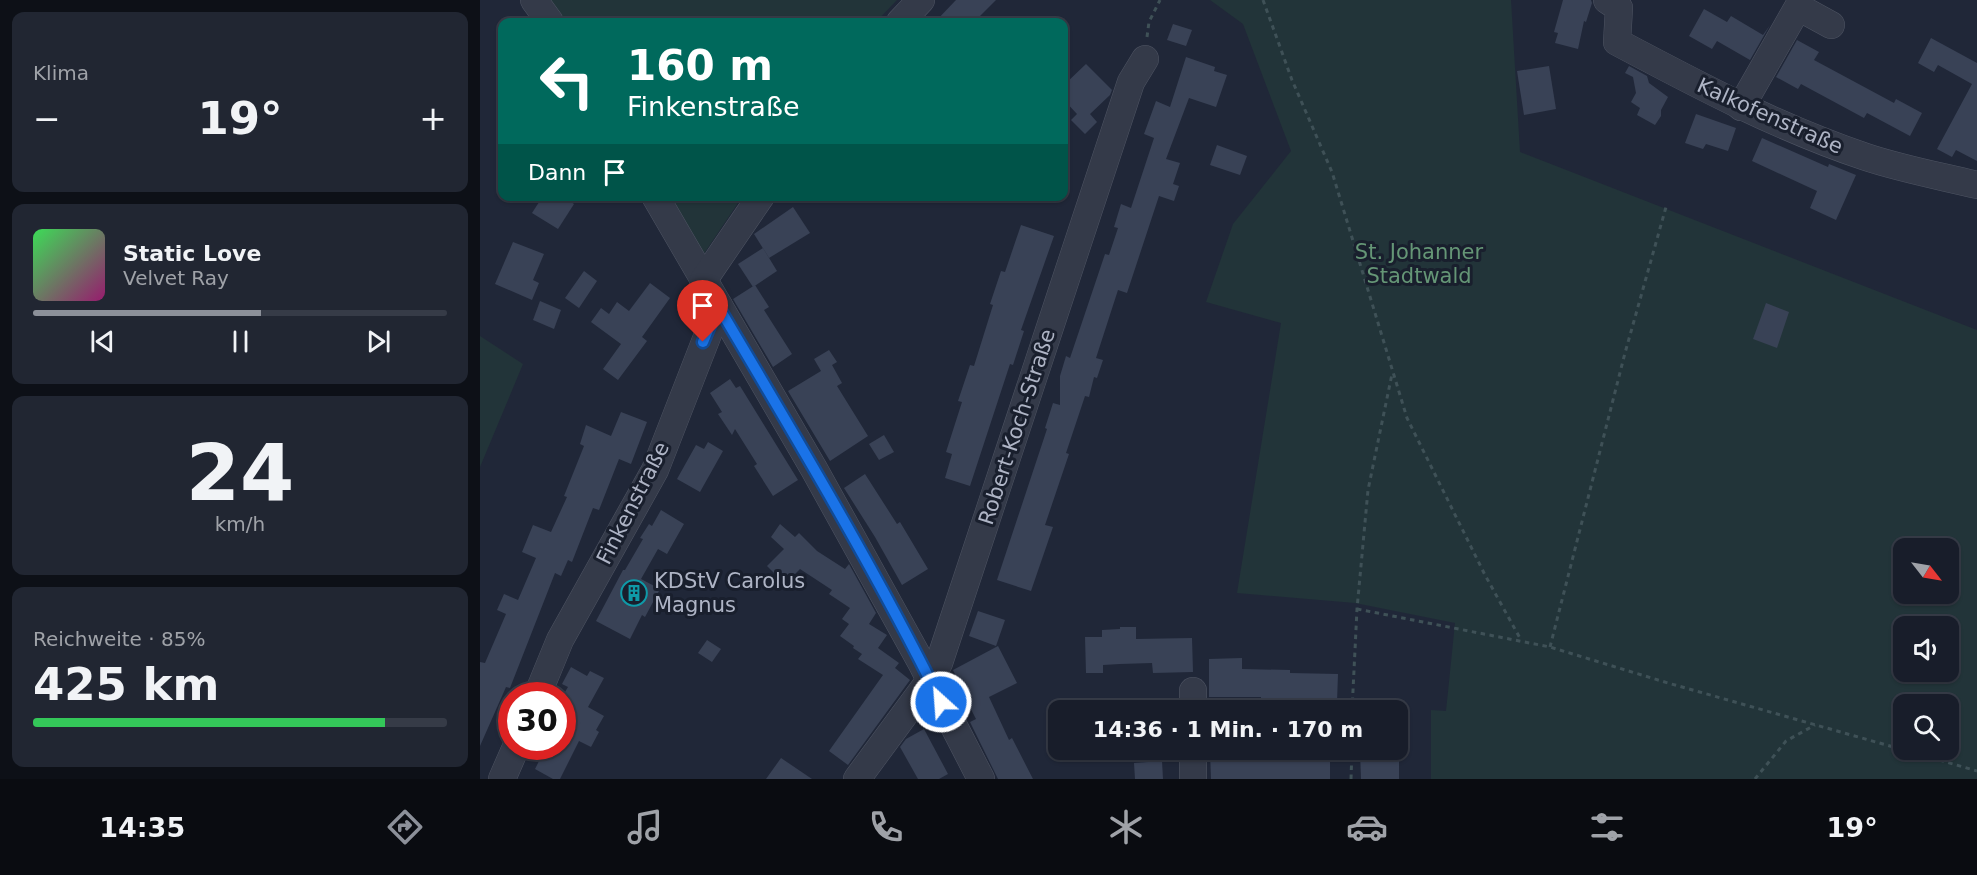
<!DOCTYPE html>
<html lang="de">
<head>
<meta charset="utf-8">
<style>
  body { margin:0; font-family:"DejaVu Sans",sans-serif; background:#212632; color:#f1f3f6; height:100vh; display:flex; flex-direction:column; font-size:22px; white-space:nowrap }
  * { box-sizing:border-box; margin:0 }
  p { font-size:20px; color:#9fa2a8 }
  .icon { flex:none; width:33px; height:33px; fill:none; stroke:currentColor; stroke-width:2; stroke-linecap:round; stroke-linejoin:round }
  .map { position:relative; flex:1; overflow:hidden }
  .sheet { display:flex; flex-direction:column; gap:12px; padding:12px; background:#0d1017; width:480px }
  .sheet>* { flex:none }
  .top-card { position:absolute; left:18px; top:18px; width:570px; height:183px; border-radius:12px; box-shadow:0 2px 4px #0004,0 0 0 2px #363b47; background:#00695c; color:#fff; overflow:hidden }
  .needle { width:39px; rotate:121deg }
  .tools { position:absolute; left:1413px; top:538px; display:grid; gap:12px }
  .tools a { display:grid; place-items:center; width:66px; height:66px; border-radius:12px; background:#181d2a; box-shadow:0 2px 4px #0004,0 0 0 2px #363b47; font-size:30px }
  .speed { position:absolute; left:18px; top:682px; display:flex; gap:12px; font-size:30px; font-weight:700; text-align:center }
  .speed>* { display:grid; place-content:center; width:78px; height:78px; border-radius:50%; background:#181d2a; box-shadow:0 2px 4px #0004,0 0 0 2px #363b47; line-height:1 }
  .speed .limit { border:9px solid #d22; background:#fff; color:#111 }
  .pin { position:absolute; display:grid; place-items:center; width:51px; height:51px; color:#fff; margin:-62px -26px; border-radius:50% 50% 50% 0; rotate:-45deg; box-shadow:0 0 6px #0007 }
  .pin .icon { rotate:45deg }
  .me { position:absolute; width:66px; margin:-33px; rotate:334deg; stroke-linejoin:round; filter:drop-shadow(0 0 4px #0008) }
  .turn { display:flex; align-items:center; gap:21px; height:126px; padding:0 30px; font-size:27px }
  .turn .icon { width:78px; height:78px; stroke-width:2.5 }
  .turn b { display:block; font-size:42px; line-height:51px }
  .then { display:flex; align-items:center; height:57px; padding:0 30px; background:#0003; gap:12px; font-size:22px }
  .big { font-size:45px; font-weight:600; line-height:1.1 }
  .sheet .widget { flex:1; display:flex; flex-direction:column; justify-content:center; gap:9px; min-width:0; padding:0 21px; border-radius:12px; background:#212632 }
  .sheet .dial { align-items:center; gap:0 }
  .dial b { font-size:78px; line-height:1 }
  .song { display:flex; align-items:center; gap:18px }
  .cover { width:72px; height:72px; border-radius:9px; background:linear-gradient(135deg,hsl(130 70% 55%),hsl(320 70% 35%)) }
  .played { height:6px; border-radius:3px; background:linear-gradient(90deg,#8c9099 55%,#363b47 55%) }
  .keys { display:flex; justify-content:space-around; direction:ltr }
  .heat { display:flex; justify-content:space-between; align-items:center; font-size:33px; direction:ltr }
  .charge { height:9px; border-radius:4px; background:linear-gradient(90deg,#34c759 85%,#363b47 0) }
  .trip { position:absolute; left:568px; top:700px; width:360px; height:60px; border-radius:12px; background:#181d2a; box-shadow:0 2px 4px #0004,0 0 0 2px #363b47; font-weight:600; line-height:60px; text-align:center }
  .tab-bar { display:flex; height:96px; justify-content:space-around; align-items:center; background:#0a0c11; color:#9fa2a8 }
  .tab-bar .icon { width:42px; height:42px }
  .tab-bar .on { color:#8c9099 }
  .tab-bar b { font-size:27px; color:#f1f3f6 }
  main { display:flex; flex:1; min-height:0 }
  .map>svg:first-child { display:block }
  .green { fill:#223439; fill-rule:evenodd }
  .building { fill:#394256 }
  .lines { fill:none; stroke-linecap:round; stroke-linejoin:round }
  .minor-casing { stroke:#4e5463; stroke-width:28 }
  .path { stroke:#3f5157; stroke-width:3; stroke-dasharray:4.5 4.5; stroke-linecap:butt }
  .minor { stroke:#343a49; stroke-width:27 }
  .route-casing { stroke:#114b97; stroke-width:15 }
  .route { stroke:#1a73e8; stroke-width:10 }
  .labels { text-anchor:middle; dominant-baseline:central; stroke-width:6; stroke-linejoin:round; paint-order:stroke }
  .street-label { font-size:21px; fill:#aeb4c5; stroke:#191f2d }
  .park-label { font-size:21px; fill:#659676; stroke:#191f2d }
  .poi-label { font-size:21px; fill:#aeb4c5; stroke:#191f2d; text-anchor:start }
</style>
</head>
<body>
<main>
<section class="sheet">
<div class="widget"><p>Klima</p>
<div class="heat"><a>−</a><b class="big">19°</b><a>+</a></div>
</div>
<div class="widget">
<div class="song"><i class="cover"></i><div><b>Static Love</b><p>Velvet Ray</p></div></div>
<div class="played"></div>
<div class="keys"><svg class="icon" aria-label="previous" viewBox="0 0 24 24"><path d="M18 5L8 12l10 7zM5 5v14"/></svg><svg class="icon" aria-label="pause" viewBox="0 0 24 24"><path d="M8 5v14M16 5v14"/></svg><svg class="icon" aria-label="next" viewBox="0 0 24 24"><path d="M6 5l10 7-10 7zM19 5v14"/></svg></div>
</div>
<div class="widget dial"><b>24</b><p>km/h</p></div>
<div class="widget"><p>Reichweite · 85%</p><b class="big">425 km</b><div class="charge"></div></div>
</section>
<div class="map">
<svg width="1497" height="779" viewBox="0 0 1497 779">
  <rect width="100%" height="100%" fill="#202738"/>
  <g class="green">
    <path d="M 66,0 L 417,0 L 396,22 L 80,22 Z"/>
    <path d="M 730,0 L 1031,0 L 1040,152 L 1497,330 L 1497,779 L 951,779 L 951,710 L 966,711 L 975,623 L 875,603 L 757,593 L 801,323 L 726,302 L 753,224 L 811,151 L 763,24 ZM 1424,549 L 1468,549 L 1468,594 L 1424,594 ZM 1424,627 L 1468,627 L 1468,672 L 1424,672 ZM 1424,705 L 1468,705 L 1468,750 L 1424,750 Z"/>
    <path d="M 187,197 L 262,197 L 223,255 Z"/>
    <path d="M 0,336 L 43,364 L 0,467 Z"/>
  </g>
  <g class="building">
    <path d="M 476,0 L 516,0 L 494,22 L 455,22 Z"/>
    <path d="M 1083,0 L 1111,0 L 1112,3 L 1106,22 L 1104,21 L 1098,49 L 1075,43 L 1078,33 L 1074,32 Z"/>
    <path d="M 1224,9 L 1247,22 L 1251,16 L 1283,35 L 1290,25 L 1270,60 L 1237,41 L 1232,49 L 1209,36 Z"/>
    <path d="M 693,24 L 712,30 L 706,46 L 687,40 Z"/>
    <path d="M 1451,38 L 1497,63 L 1497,161 L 1476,150 L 1472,157 L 1457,149 L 1492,84 L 1458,65 L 1454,72 L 1438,63 Z"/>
    <path d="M 1317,40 L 1339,52 L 1334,60 L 1414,103 L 1416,99 L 1442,113 L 1430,136 L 1387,113 L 1384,118 L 1321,84 L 1318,89 L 1296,77 Z"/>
    <path d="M 706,57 L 735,67 L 734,71 L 747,75 L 736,107 L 709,98 L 686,159 L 700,163 L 693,184 L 699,186 L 694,201 L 679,196 L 647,293 L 638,290 L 616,358 L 623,360 L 617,378 L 614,377 L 609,397 L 605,396 L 586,453 L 589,454 L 565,525 L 573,527 L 551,591 L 517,580 L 567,429 L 565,428 L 573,403 L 580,405 L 580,376 L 586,356 L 590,358 L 625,254 L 629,255 L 638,228 L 634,227 L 641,204 L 651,208 L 674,138 L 664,134 L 676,101 L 690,107 Z"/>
    <path d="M 606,64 L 632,90 L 630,95 L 610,114 L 617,122 L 605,134 L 591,120 L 597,114 L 584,100 L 584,85 Z"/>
    <path d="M 1069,66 L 1076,109 L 1044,115 L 1037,71 Z"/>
    <path d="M 1149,66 L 1167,76 L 1169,83 L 1188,97 L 1181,110 L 1181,116 L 1175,125 L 1157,115 L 1160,108 L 1151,102 L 1156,93 L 1153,77 L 1145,73 Z"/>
    <path d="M 1216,114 L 1256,128 L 1248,151 L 1226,144 L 1223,149 L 1205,143 Z"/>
    <path d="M 1282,138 L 1348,167 L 1349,164 L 1376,175 L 1356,220 L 1330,208 L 1337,191 L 1272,161 Z"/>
    <path d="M 737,145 L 767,156 L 760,175 L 730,165 Z"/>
    <path d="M 63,196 L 83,196 L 94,204 L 78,229 L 52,213 Z"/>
    <path d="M 313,207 L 330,233 L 289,258 L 274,234 Z"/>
    <path d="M 541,225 L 574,236 L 541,330 L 544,331 L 533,365 L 530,364 L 490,486 L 465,478 L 472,454 L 466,452 L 482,402 L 478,401 L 490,365 L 494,366 L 513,305 L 510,304 L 521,271 L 525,272 Z"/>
    <path d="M 33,242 L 64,254 L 53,280 L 59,283 L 52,300 L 15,284 Z"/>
    <path d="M 283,248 L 297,271 L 273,287 L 258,264 Z"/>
    <path d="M 104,271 L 117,281 L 99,308 L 85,298 Z"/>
    <path d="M 170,283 L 190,298 L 162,337 L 167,341 L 138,380 L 123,369 L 141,344 L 111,322 L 121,308 L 129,314 L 137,302 L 149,311 Z"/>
    <path d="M 275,285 L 289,307 L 284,310 L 312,354 L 293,367 L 253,299 Z"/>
    <path d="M 60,301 L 81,310 L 74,329 L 53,320 Z"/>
    <path d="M 1286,303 L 1309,312 L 1297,348 L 1273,339 Z"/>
    <path d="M 349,350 L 357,362 L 352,365 L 362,383 L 357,386 L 388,436 L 350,461 L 308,391 L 341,371 L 334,359 Z"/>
    <path d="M 250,379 L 256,388 L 260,386 L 318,480 L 293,496 L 274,466 L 277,464 L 255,429 L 252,435 L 238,414 L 242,412 L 230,393 Z"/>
    <path d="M 141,412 L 167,422 L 151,464 L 139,459 L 119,510 L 113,508 L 92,562 L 88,560 L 81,576 L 75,573 L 30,688 L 26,687 L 0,746 L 0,662 L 5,663 L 26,614 L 17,610 L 24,594 L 38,600 L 56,558 L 42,552 L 53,525 L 71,532 L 87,497 L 84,496 L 104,446 L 100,444 L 106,425 L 131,436 Z"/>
    <path d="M 404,435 L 414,452 L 399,460 L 389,444 Z"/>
    <path d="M 228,442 L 243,451 L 220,492 L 197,479 L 216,445 L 224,449 Z"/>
    <path d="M 385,474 L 417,524 L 420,522 L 448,569 L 422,585 L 395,537 L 364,488 Z"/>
    <path d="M 181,510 L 204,524 L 187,554 L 178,549 L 161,579 L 180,589 L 165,617 L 162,615 L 150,639 L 116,621 L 143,570 L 145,570 L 163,539 L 160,538 L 169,524 L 172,526 Z"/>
    <path d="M 300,524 L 315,537 L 319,533 L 337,551 L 365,569 L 369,564 L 396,613 L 389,624 L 407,635 L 398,648 L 419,663 L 415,668 L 430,680 L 368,765 L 349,751 L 403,675 L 378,659 L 382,654 L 373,648 L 374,646 L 360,636 L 369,624 L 362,619 L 370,608 L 349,594 L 352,590 L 320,569 L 305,584 L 287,566 L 304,549 L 291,537 Z"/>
    <path d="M 498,611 L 525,620 L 516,646 L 489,636 Z"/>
    <path d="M 640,627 L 656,627 L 656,639 L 712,638 L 713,672 L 673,673 L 672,663 L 640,664 L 623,665 L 623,673 L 606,673 L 605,637 L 622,637 L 622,630 L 640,629 Z"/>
    <path d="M 227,640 L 241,649 L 232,662 L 218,653 Z"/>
    <path d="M 518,646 L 537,683 L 509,697 L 529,740 L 532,738 L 553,779 L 518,779 L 490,722 L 496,719 L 476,680 L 477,679 L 473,670 Z"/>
    <path d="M 762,658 L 762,669 L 810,670 L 810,673 L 858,674 L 857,702 L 781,702 L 781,697 L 729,697 L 729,659 Z"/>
    <path d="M 91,667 L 107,676 L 110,671 L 124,678 L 108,707 L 124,716 L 116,730 L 119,732 L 111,747 L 99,741 L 80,779 L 73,779 L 55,769 L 66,747 L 82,747 L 82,697 L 88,687 L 82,684 Z"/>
    <path d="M 444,729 L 468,774 L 459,779 L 438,779 L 420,747 L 426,739 Z"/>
    <path d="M 730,750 L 850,750 L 850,779 L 731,779 Z"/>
    <path d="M 880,750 L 919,750 L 919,779 L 881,779 Z"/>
    <path d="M 301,758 L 332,779 L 286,779 Z"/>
    <path d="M 682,761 L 683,779 L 655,779 L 654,763 Z"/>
  </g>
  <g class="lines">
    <g class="minor-casing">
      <g id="minor">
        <path d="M 54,0 L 70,22"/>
        <path d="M 1127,0 L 1139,8 L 1137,42 C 1218,85 1299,128 1386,157 C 1422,169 1460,176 1497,185"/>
        <path d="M 420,22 L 441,0"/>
        <path d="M 1261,107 L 1318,7 L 1351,25"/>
        <path d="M 175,196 L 334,469 L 442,664 L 501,779"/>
        <path d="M 223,281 L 281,196"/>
        <path d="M 57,696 L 80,640 L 175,470 L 239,306"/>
        <path d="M 713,711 L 713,691"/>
        <path d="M 713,750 L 713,779"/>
        <path d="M 22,779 L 36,747"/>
        <path d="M 377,779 L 450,680 L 459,663 L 651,82 L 665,59"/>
      </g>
    </g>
    <g class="path">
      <path d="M 783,0 L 812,80 L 852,172 L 927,418 L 1005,575 L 1041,640"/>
      <path d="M 667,37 L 669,22 L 680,0"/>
      <path d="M 877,609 L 1070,647 L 1188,683 L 1424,750"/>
      <path d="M 1070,647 L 1145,353 L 1186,207"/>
      <path d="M 872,711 L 877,609 L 888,490 L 912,374"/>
      <path d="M 1425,750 L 1497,771"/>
      <path d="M 871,779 L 872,750"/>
      <path d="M 1275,779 L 1306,741 L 1335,725"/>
    </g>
    <use href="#minor" class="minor"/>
  </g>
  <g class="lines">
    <g class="route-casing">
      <path id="route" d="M 223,342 L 238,306 C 315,436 394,567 461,702"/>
    </g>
    <use href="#route" class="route"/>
  </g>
  <defs>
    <g id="building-ring" transform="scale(1.35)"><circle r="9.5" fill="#191f2d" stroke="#0f9aa8" stroke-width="1.5"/><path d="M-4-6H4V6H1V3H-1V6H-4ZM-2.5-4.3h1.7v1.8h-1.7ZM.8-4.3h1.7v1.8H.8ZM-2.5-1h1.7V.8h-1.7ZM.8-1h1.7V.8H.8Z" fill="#0f9aa8"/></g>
  </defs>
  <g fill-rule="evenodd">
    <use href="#building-ring" x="154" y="593"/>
  </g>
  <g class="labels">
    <g class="street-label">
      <text transform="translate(1290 116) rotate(24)">Kalkofenstraße</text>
      <text transform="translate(537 427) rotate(-72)">Robert-Koch-Straße</text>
      <text transform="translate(153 503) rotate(-63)">Finkenstraße</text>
    </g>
    <g class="park-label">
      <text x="939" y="252">St. Johanner<tspan x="939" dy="24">Stadtwald</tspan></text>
    </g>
    <g class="poi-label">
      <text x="174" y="581">KDStV Carolus<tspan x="174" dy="24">Magnus</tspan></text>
    </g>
  </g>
</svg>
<div class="tools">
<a><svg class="needle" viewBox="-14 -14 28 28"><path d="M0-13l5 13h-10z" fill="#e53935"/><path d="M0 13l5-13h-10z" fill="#9fa2a8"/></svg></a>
<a><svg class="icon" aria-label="sound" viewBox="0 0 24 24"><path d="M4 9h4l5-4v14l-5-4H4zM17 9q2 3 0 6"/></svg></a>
<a><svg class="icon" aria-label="search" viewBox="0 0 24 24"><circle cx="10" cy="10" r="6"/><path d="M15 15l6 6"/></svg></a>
</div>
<div class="speed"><div class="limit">30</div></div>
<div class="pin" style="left:223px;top:342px;background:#d93025"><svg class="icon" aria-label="arrive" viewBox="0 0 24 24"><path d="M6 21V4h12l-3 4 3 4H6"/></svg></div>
<svg class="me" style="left:461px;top:702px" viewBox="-20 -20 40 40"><circle r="17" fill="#1a73e8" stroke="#fff" stroke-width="3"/><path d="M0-11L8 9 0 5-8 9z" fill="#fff"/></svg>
<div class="trip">14:36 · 1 Min. · 170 m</div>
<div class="top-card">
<div class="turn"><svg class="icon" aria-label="left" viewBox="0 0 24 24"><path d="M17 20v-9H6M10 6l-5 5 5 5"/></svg><div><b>160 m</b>Finkenstraße</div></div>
<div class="then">Dann<svg class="icon" aria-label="arrive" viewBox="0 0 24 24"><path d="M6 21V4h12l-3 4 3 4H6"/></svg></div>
</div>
</div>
</main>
<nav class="tab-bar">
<b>14:35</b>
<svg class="icon on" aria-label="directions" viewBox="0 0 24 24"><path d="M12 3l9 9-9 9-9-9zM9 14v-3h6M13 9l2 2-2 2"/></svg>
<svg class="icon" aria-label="music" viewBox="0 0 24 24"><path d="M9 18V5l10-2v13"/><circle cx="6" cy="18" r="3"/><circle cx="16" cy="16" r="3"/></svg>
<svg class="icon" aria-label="phone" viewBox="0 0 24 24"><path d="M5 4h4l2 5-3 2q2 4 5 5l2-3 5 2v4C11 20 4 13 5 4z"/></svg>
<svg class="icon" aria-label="climate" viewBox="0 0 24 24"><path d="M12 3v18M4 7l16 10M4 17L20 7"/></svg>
<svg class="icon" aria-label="car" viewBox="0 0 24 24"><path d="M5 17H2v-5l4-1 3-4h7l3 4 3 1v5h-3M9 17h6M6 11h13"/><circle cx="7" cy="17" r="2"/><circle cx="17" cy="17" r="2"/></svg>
<svg class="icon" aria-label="filters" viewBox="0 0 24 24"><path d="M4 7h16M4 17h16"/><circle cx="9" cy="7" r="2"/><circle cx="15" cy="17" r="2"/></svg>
<b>19°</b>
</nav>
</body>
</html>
